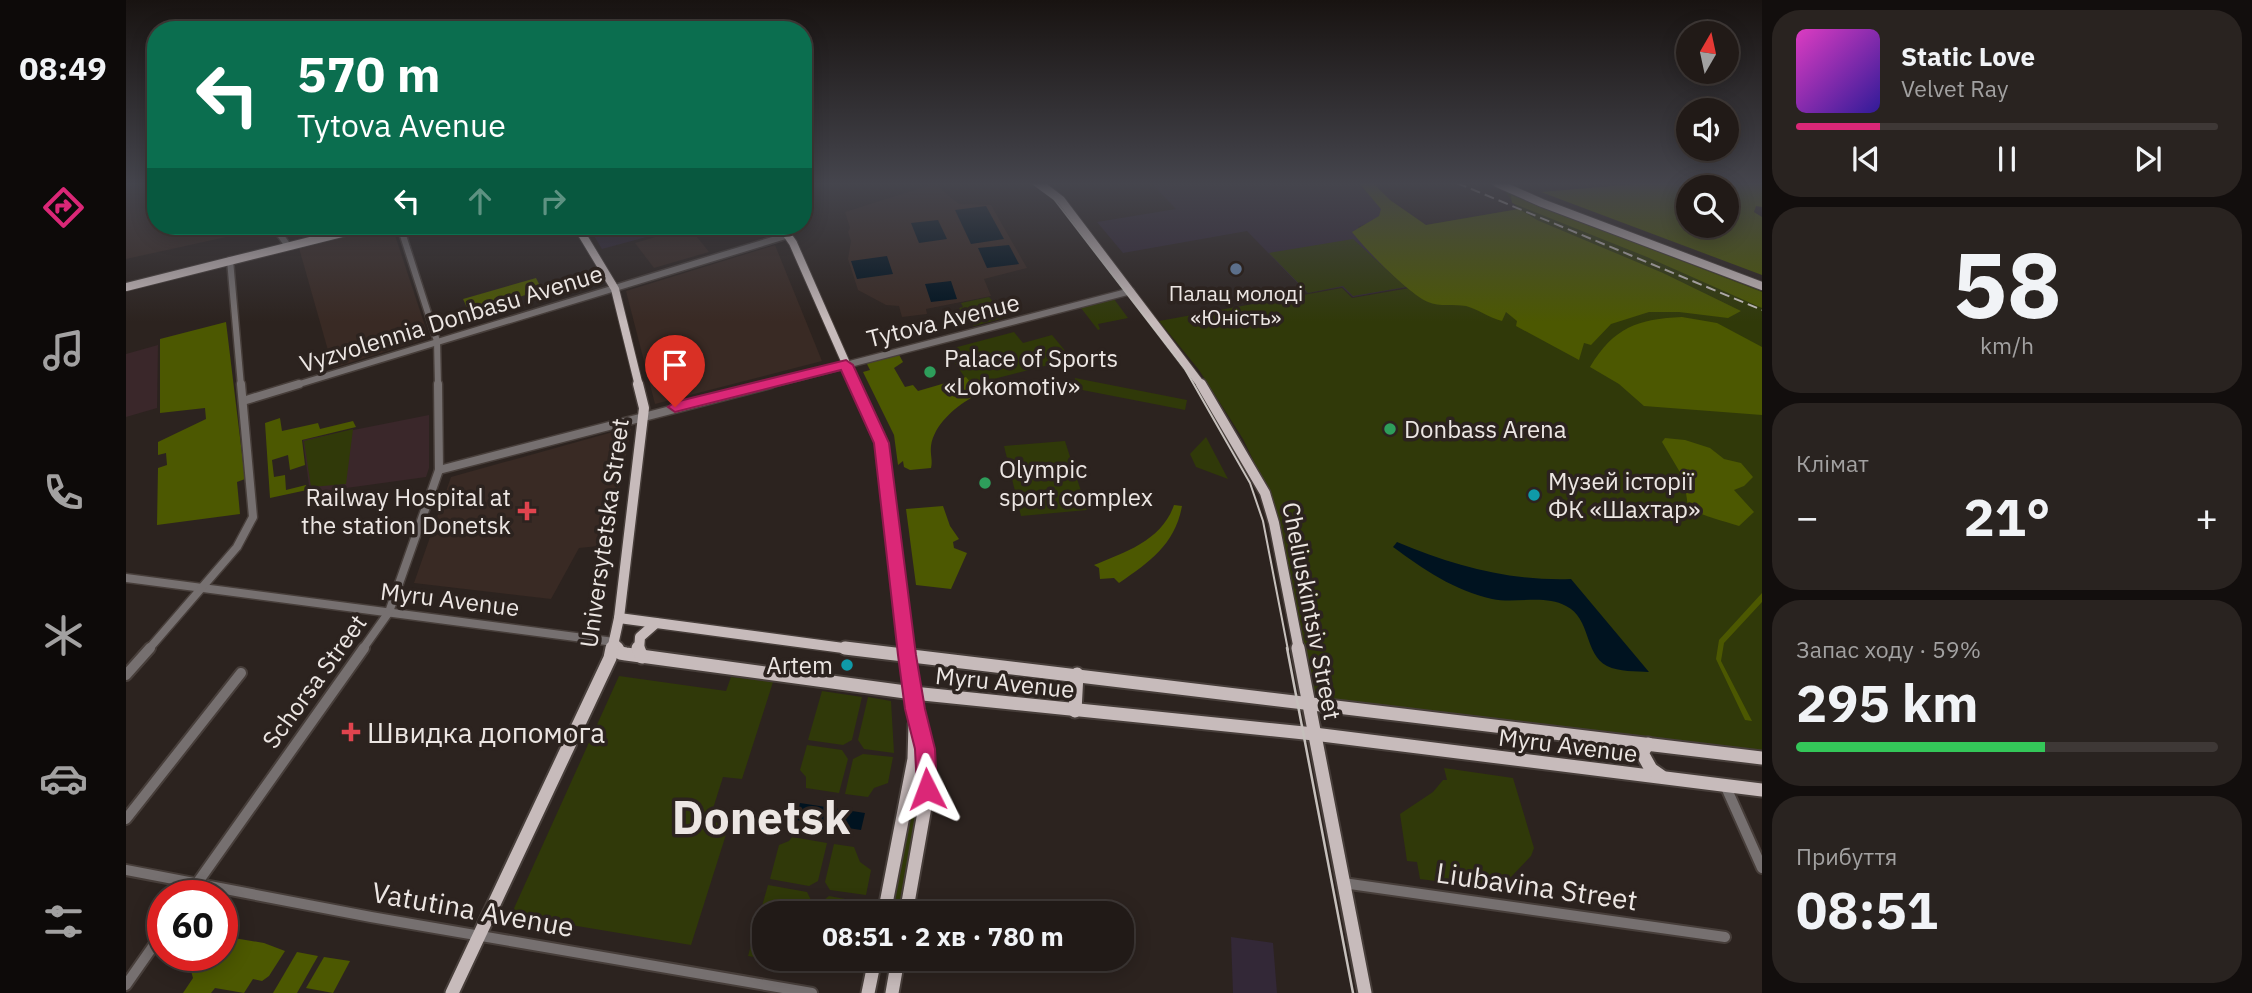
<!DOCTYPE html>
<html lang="uk">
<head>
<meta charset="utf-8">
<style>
  body { margin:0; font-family:"IBM Plex Sans",sans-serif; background:#292320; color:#f1f3f6; height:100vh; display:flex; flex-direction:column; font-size:26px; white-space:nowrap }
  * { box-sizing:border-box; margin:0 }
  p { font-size:23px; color:#a2a1a1 }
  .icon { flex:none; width:38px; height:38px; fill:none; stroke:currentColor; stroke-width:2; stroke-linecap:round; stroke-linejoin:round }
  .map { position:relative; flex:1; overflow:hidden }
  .details { display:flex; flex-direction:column; gap:10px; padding:10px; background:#120e0d; width:490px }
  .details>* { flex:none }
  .hud { position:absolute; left:21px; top:21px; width:665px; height:214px; border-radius:28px; box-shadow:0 4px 18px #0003,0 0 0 2px #3e3836; background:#0b6e4f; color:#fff; overflow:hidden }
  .needle { width:46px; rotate:9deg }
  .fabs { position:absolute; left:1550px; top:21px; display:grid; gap:14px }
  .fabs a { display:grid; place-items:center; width:63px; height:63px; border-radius:50%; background:#211a17; box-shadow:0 4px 18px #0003,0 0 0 2px #3e3836; font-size:35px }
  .speed { position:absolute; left:21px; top:880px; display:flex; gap:14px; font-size:35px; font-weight:700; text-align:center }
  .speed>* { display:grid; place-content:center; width:91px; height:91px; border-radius:50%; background:#211a17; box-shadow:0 4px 18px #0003,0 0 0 2px #3e3836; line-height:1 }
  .speed .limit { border:10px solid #d22; background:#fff; color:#111 }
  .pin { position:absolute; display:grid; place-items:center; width:60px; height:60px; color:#fff; margin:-72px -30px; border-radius:50% 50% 50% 0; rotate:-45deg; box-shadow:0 0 7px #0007 }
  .pin .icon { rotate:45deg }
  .me { position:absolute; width:77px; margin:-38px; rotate:357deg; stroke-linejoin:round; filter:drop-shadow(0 0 5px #0008) }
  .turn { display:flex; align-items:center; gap:24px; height:147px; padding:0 35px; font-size:32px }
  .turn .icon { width:91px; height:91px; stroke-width:2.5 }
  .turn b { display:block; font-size:49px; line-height:60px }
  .lanes { display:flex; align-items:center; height:66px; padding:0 35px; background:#0003; justify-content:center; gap:35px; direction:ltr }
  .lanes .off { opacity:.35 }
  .big { font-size:52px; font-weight:700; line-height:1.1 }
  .details .widget { flex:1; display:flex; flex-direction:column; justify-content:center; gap:10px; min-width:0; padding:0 24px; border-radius:28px; background:#292320 }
  .details .dial { align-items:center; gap:0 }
  .dial b { font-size:91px; line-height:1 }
  .song { display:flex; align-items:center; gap:21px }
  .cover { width:84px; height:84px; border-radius:10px; background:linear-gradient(135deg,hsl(310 70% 55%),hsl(250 70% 35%)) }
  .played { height:7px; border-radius:4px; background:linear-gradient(90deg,#db2777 20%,#3e3836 20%) }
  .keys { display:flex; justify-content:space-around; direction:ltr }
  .heat { display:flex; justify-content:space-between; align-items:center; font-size:38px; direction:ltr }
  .charge { height:10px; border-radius:5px; background:linear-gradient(90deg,#34c759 59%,#3e3836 0) }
  .trip { position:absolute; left:626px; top:901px; width:382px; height:70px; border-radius:28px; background:#211a17; box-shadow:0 4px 18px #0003,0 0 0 2px #3e3836; font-weight:700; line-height:70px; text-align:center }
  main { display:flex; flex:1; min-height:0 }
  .menu { display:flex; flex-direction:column; width:126px; justify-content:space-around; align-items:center; background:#0d0a09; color:#a2a1a1 }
  .menu .icon { width:49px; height:49px }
  .menu .selected { color:#db2777 }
  .menu b { font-size:32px; color:#f1f3f6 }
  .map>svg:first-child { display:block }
  .commercial { fill:#332837 }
  .built { fill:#392a24 }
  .education { fill:#3a272a }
  .green { fill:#303909 }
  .forest { fill:#4c5801; fill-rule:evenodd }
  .water { fill:#001320 }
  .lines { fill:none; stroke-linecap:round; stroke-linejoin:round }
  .minor-far2-casing { stroke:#473e3a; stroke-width:9 }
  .minor-far1-casing { stroke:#473e3a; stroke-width:11 }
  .minor-casing { stroke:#473e3a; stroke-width:14 }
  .major-far2-casing { stroke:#473e3a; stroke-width:10 }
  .major-far1-casing { stroke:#473e3a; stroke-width:13 }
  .major-casing { stroke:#473e3a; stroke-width:17 }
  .minor-far2 { stroke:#767070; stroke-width:6 }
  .minor-far1 { stroke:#767070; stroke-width:8 }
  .minor { stroke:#767070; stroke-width:10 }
  .major-far2 { stroke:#c7bbbb; stroke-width:8 }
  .major-far1 { stroke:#c7bbbb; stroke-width:10 }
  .major { stroke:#c7bbbb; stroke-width:13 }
  .tram-far1 { stroke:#c6c0bc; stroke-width:2 }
  .tram { stroke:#c6c0bc; stroke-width:2.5 }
  .rail { stroke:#c6c0bc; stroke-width:2; stroke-dasharray:10 5; stroke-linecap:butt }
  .route { fill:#db2777; stroke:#8e194d; stroke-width:2 }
  .service-dot { fill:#5c6f8a; stroke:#2c231f; stroke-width:2.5 }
  .leisure-dot { fill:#2e9e5b; stroke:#2c231f; stroke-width:2.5 }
  .culture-dot { fill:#0f9aa8; stroke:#2c231f; stroke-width:2.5 }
  .health-dot { fill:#e0444e; stroke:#2c231f; stroke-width:2.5 }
  .labels { text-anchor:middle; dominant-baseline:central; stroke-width:7; stroke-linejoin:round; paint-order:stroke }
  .far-poi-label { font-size:21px; fill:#ece6e3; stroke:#2c231f }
  .street-label { font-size:24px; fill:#ece6e3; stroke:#2c231f }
  .poi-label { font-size:24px; fill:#ece6e3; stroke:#2c231f; text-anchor:start }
  .near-poi-label { font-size:28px; fill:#ece6e3; stroke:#2c231f; text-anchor:start }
  .near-street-label { font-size:28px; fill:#ece6e3; stroke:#2c231f }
  .near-town-label { font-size:46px; font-weight:bold; fill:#ece6e3; stroke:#2c231f }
</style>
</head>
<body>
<main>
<nav class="menu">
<b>08:49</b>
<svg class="icon selected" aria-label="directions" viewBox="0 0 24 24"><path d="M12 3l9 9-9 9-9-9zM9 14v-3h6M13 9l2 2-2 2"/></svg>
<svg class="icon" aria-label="music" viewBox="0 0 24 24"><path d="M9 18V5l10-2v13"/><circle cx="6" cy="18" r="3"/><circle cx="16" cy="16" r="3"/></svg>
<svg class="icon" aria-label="phone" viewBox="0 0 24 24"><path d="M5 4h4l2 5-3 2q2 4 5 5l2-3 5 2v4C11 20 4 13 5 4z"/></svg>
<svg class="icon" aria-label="climate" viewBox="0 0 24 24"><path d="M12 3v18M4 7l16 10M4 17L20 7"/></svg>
<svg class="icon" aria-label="car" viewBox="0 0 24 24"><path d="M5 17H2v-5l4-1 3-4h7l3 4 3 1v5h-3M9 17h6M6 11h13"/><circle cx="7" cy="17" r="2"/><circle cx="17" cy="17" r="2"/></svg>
<svg class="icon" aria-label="filters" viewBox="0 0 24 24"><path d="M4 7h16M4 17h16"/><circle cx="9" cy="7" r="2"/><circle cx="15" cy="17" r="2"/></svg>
</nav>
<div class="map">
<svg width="1636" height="993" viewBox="0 0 1636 993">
  <rect width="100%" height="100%" fill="#2c231f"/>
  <g class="commercial">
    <path d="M 1025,183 L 1229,183 L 1245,194 L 1260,216 L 1232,227 L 1298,284 L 1227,297 L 1216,287 L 1181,293 L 1121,231 L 997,253 L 971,222 L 1050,209 Z"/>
    <path d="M 462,226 L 517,226 L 524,236 L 476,249 Z"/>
    <path d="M 1105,937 L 1147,943 L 1151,993 L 1107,993 Z"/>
  </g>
  <g class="built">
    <path d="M 0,183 L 30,183 L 30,226 L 136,226 L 137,229 L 0,259 Z"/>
    <path d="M 808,184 L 833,204 L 865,205 L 901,268 L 858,279 L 865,296 L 800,309 L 801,314 L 776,317 L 773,306 L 760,305 L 732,290 L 722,259 L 725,241 L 722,232 L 724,228 L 719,212 Z"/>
    <path d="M 259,226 L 266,226 L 303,338 L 207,368 L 173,248 Z"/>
    <path d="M 563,227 L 583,252 L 528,268 L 509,243 Z"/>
    <path d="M 649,245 L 696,361 L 529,404 L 500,291 Z"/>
    <path d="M 501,428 L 505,429 L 483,545 L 453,548 L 425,599 L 288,583 L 325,477 Z"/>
  </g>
  <g class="education">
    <path d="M 32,345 L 31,408 L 0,417 L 0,354 Z"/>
    <path d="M 303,415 L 303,468 L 300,477 L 184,493 L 177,440 Z"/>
  </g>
  <g class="green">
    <path d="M 1377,189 L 1636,288 L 1636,753 L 1201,699 L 1192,696 L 1185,688 L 1154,524 L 1145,497 L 1117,439 L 1073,370 L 1033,321 L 1216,288 L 1226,298 L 1301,285 L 1300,225 L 1392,209 Z"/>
    <path d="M 1227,239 L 1280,287 L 1227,296 L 1217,286 L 1182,293 L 1143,253 Z"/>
    <path d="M 863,297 L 881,317 L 848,326 L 833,308 L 837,307 L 835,303 Z"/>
    <path d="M 988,299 L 1002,318 L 972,324 L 974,329 L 972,330 L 955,308 Z"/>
    <path d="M 888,332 L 897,343 L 926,335 L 946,359 L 844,385 L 820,350 Z"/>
    <path d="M 949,378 L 1061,400 L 1059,410 L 946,388 Z"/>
    <path d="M 227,429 L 220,484 L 185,487 L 178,441 Z"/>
    <path d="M 1080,437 L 1102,479 L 1070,467 L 1064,454 Z"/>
    <path d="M 939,441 L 961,510 L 895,516 L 878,446 Z"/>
    <path d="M 493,676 L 600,691 L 605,677 L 647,682 L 616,779 L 597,777 L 583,821 L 603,825 L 565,945 L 385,915 Z"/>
    <path d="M 696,691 L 736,697 L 726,740 L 717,745 L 682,740 Z"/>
    <path d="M 742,697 L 765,701 L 768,753 L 738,749 L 732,740 Z"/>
    <path d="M 681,745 L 716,750 L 722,759 L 713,793 L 680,788 L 680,777 L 674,770 Z"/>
    <path d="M 737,754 L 767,757 L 762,783 L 748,788 L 742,797 L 719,794 L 727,759 Z"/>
    <path d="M 1318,768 L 1387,778 L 1408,848 L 1405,856 L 1384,878 L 1387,891 L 1294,879 L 1291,862 L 1281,861 L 1274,814 L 1307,792 L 1317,780 L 1321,780 Z"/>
    <path d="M 786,806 L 792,809 L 775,913 L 764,914 Z"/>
    <path d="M 666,837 L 701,843 L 692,881 L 683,886 L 644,879 L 653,845 L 663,841 Z"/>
    <path d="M 708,844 L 728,847 L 734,862 L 745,870 L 740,895 L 704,890 L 699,882 Z"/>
    <path d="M 642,885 L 681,892 L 687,904 L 684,913 L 639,914 L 639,959 L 622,956 Z"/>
    <path d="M 703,896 L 741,903 L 738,913 L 691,913 L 693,904 Z"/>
  </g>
  <g class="forest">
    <path d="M 1233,183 L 1247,183 L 1264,200 L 1300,225 L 1393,209 L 1411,220 L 1537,273 L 1615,311 L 1602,318 L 1553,312 L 1523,312 L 1485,324 L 1465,345 L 1458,343 L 1453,360 L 1390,326 L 1391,321 L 1380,312 L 1376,321 C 1363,318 1352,309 1340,306 C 1329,304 1313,307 1302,302 C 1283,294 1239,249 1226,232 L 1253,216 L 1255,209 Z"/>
    <path d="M 1521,183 L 1636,183 L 1636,207 L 1630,206 L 1628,212 L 1636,217 L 1636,275 L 1415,192 ZM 1563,187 L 1601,187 L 1601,226 L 1563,226 Z"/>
    <path d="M 1385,195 L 1636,292 L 1636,308 L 1521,257 L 1386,203 Z"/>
    <path d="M 410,278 L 416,290 L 343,312 L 337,299 Z"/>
    <path d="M 1556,317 L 1591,323 L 1636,347 L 1636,415 L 1518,406 L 1493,384 L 1464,367 C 1488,327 1512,319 1556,317 Z"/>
    <path d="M 100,322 L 119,479 L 111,482 L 114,514 L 31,525 L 32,468 L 41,465 L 40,453 L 32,455 L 32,442 L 80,419 L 79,408 L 34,413 L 34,339 Z"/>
    <path d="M 772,353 L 777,362 L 768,368 L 779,387 L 787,385 L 792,391 L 840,377 L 849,388 L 845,392 L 845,398 C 828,408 808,425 805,446 C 804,454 807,461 805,468 L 784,470 L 778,467 L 777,461 L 772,465 L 768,435 L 737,372 L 744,370 L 740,362 Z"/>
    <path d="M 154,418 L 156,431 L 192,423 L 194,429 L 227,421 L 230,427 L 176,440 L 179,465 L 164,470 L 162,455 L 146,460 L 148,477 L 159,475 L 160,490 L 180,485 L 181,490 L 144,498 L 139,423 Z"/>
    <path d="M 1539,438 L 1559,440 L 1584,448 L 1598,459 L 1615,463 L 1627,477 L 1618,486 L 1608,490 L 1628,512 L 1613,526 C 1595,520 1578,517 1562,507 L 1558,479 L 1536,442 Z"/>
    <path d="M 1048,505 L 1056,506 C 1049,544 1024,562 993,583 L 988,578 L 974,579 L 973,568 L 968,565 C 1000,552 1036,540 1048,505 Z"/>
    <path d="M 817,506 L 824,526 L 833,539 L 827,542 L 828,548 L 841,553 L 825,589 L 790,585 L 780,509 Z"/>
    <path d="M 1636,593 L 1636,602 L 1598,643 L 1595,661 L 1626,721 L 1619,720 L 1590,659 L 1593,640 Z"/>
    <path d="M 96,936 L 138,943 L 159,951 L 143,976 L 136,981 L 127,979 L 118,993 L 89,988 L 85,993 L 57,993 L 67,978 L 65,971 L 75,956 L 96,956 Z"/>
    <path d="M 171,952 L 192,956 L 171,993 L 147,993 Z"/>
    <path d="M 198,957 L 224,961 L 207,993 L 180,988 Z"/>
  </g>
  <g class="water">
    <path d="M 860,206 L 878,239 L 845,244 L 829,210 Z"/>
    <path d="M 812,220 L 821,239 L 793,243 L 785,223 Z"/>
    <path d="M 883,245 L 893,264 L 861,268 L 852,248 Z"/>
    <path d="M 761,256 L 767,274 L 731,279 L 725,261 Z"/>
    <path d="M 825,281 L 831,299 L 805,302 L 799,284 Z"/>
    <path d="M 1271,542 C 1328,566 1383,581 1445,579 L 1523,672 C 1510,671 1493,672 1481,666 C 1458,654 1465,618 1440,606 C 1418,594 1390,604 1366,599 C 1329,591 1297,569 1267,547 Z"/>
    <path d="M 674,803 L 739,813 L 735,830 L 670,820 Z"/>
  </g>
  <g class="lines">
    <g class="minor-far2-casing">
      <g id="minor-far2">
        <path d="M 148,226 L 162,246"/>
        <path d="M 274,226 L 311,341 L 312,386"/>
        <path d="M 104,260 L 115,386"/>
        <path d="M 167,386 L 663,235"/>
        <path d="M 639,386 L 1005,291"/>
      </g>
    </g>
    <g class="minor-far1-casing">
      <g id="minor-far1">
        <path d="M 117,401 L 173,384"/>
        <path d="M 313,470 L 645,384"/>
        <path d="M 0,578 L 488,642"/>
        <path d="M 22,650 L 111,547 L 127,517 L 115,384"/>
        <path d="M 236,650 L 263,612 L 313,470 L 312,384"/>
      </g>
    </g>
    <g class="minor-casing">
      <g id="minor">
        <path d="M 0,675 L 24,648"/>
        <path d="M 1599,785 L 1636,868"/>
        <path d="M 0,819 L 115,673"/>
        <path d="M 0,870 L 245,917 L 686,993"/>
        <path d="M 1217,883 L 1599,937"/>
        <path d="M 62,896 L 238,648"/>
        <path d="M 0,985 L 37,932"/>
      </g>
    </g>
    <g class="major-far2-casing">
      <g id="major-far2">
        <path d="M 913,183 L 935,200 L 1076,386"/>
        <path d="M 1371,183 L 1416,203 L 1636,286"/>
        <path d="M 451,226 L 489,289 L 513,386"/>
        <path d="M 655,226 L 667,243 L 730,386"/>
        <path d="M 0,287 L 244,226"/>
      </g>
    </g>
    <g class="major-far1-casing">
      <g id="major-far1">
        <path d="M 729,384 L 755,443 L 780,650"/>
        <path d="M 1075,384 L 1139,493 L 1148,523 L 1173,650"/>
        <path d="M 493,618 L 732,650"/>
        <path d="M 488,642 L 492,650"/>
        <path d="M 486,650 L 493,618 L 518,408 L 512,384"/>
        <path d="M 513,650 L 514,637 L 530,623"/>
      </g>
    </g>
    <g class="major-casing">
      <g id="major">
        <path d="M 491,648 L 494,653 L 500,654 L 787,693 L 1188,734 L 1636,790"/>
        <path d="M 512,648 L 516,657"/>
        <path d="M 719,648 L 1636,758"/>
        <path d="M 1172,648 L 1239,993"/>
        <path d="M 949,711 L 951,674"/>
        <path d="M 1522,744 L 1516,753 L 1525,769 L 1535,776"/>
        <path d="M 758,914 L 788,759 L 789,724"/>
        <path d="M 780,914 L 800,801 L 801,777 L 799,749 L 789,709 L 780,648"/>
        <path d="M 326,993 L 484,658 L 486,648"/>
        <path d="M 742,993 L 749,959"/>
        <path d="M 766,993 L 772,959"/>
      </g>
    </g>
    <use href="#minor-far2" class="minor-far2"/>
    <use href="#minor-far1" class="minor-far1"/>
    <use href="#minor" class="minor"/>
    <use href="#major-far2" class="major-far2"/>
    <use href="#major-far1" class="major-far1"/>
    <use href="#major" class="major"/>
    <path class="tram-far1" d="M 906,183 L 928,199 L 1059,369 L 1124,483 L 1137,521 L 1162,650"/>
    <path class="tram" d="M 1161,648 L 1227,993"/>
    <path class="rail" d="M 1331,183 L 1636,310"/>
  </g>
  <linearGradient id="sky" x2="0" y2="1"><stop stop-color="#181311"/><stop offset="0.57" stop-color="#45454d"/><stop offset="1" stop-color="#45454d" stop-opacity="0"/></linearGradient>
  <rect width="1636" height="322" fill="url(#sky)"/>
  <path class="route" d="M 720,360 L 727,365 L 763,443 L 790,655 L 799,709 L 809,749 L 811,789 L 808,796 L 801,799 L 794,796 L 791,789 L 789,749 L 779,709 L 772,655 L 748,443 L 715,370 L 549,412 L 542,407 L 549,402 Z"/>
  <circle class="service-dot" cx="1110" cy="269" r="7"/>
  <g class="leisure-dot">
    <circle cx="804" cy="372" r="7"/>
    <circle cx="1264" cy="429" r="7"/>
    <circle cx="859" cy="483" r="7"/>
  </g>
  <g class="culture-dot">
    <circle cx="1408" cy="495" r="7"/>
    <circle cx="721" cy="665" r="7"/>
  </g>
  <g class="health-dot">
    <path d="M397.5 500.5h7v7h7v7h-7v7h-7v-7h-7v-7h7z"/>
    <path d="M221.5 721.5h7v7h7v7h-7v7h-7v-7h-7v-7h7z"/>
  </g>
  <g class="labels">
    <g class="far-poi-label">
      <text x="1110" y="293">Палац молоді<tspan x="1110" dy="24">«Юність»</tspan></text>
    </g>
    <g class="street-label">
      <text transform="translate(325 318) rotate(-17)">Vyzvolennia Donbasu Avenue</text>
      <text transform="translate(817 320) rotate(-14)">Tytova Avenue</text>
      <text transform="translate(478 533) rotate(-82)">Universytetska Street</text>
      <text transform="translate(324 599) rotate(7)">Myru Avenue</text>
      <text transform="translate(1186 611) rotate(79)">Cheliuskintsiv Street</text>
      <text transform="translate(188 681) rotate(-54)">Schorsa Street</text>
      <text transform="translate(879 682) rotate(6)">Myru Avenue</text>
      <text transform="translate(1442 745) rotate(7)">Myru Avenue</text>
    </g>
    <g class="poi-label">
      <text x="818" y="358">Palace of Sports<tspan x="818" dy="28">«Lokomotiv»</tspan></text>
      <text x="1278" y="429">Donbass Arena</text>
      <text x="873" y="469">Olympic<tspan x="873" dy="28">sport complex</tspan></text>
      <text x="1422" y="481">Музей історії<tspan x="1422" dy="28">ФК «Шахтар»</tspan></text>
      <text x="385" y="497" text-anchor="end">Railway Hospital at<tspan x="385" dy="28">the station Donetsk</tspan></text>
      <text x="707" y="665" text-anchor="end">Artem</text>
    </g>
    <g class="near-poi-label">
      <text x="241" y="732">Швидка допомога</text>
    </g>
    <g class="near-street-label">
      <text transform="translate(1411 886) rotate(8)">Liubavina Street</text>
      <text transform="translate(347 909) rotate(10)">Vatutina Avenue</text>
    </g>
    <g class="near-town-label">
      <text x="635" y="817">Donetsk</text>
    </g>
  </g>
</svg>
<div class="fabs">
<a><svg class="needle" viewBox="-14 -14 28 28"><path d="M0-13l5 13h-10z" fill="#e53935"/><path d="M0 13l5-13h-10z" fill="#a2a1a1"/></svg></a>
<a><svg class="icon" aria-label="sound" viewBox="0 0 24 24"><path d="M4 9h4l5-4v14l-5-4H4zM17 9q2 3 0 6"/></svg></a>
<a><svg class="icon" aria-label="search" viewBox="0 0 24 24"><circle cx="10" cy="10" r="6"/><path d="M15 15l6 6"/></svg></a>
</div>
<div class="speed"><div class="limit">60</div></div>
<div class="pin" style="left:549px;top:407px;background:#d93025"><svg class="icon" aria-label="arrive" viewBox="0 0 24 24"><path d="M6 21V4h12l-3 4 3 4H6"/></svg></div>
<svg class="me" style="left:801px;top:789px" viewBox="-20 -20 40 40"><path d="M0-17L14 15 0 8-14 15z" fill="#db2777" stroke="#fff" stroke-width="4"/></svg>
<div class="trip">08:51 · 2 хв · 780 m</div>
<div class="hud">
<div class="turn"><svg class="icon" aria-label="left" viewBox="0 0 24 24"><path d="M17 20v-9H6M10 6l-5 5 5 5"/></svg><div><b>570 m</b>Tytova Avenue</div></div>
<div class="lanes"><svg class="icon" aria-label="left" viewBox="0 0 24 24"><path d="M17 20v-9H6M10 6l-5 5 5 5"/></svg><svg class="icon off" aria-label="ahead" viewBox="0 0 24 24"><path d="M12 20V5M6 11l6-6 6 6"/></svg><svg class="icon off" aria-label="right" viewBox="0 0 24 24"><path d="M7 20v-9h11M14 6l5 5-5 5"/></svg></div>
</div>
</div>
<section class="details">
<div class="widget">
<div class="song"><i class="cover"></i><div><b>Static Love</b><p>Velvet Ray</p></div></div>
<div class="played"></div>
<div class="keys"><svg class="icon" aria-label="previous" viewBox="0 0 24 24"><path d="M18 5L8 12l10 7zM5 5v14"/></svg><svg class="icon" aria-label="pause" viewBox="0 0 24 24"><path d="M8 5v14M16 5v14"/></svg><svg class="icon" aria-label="next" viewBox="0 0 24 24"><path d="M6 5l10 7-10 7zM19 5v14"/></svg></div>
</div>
<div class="widget dial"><b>58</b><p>km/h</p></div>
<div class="widget"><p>Клімат</p>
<div class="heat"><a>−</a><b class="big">21°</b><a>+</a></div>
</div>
<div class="widget"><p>Запас ходу · 59%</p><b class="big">295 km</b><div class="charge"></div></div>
<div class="widget"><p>Прибуття</p><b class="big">08:51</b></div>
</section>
</main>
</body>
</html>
